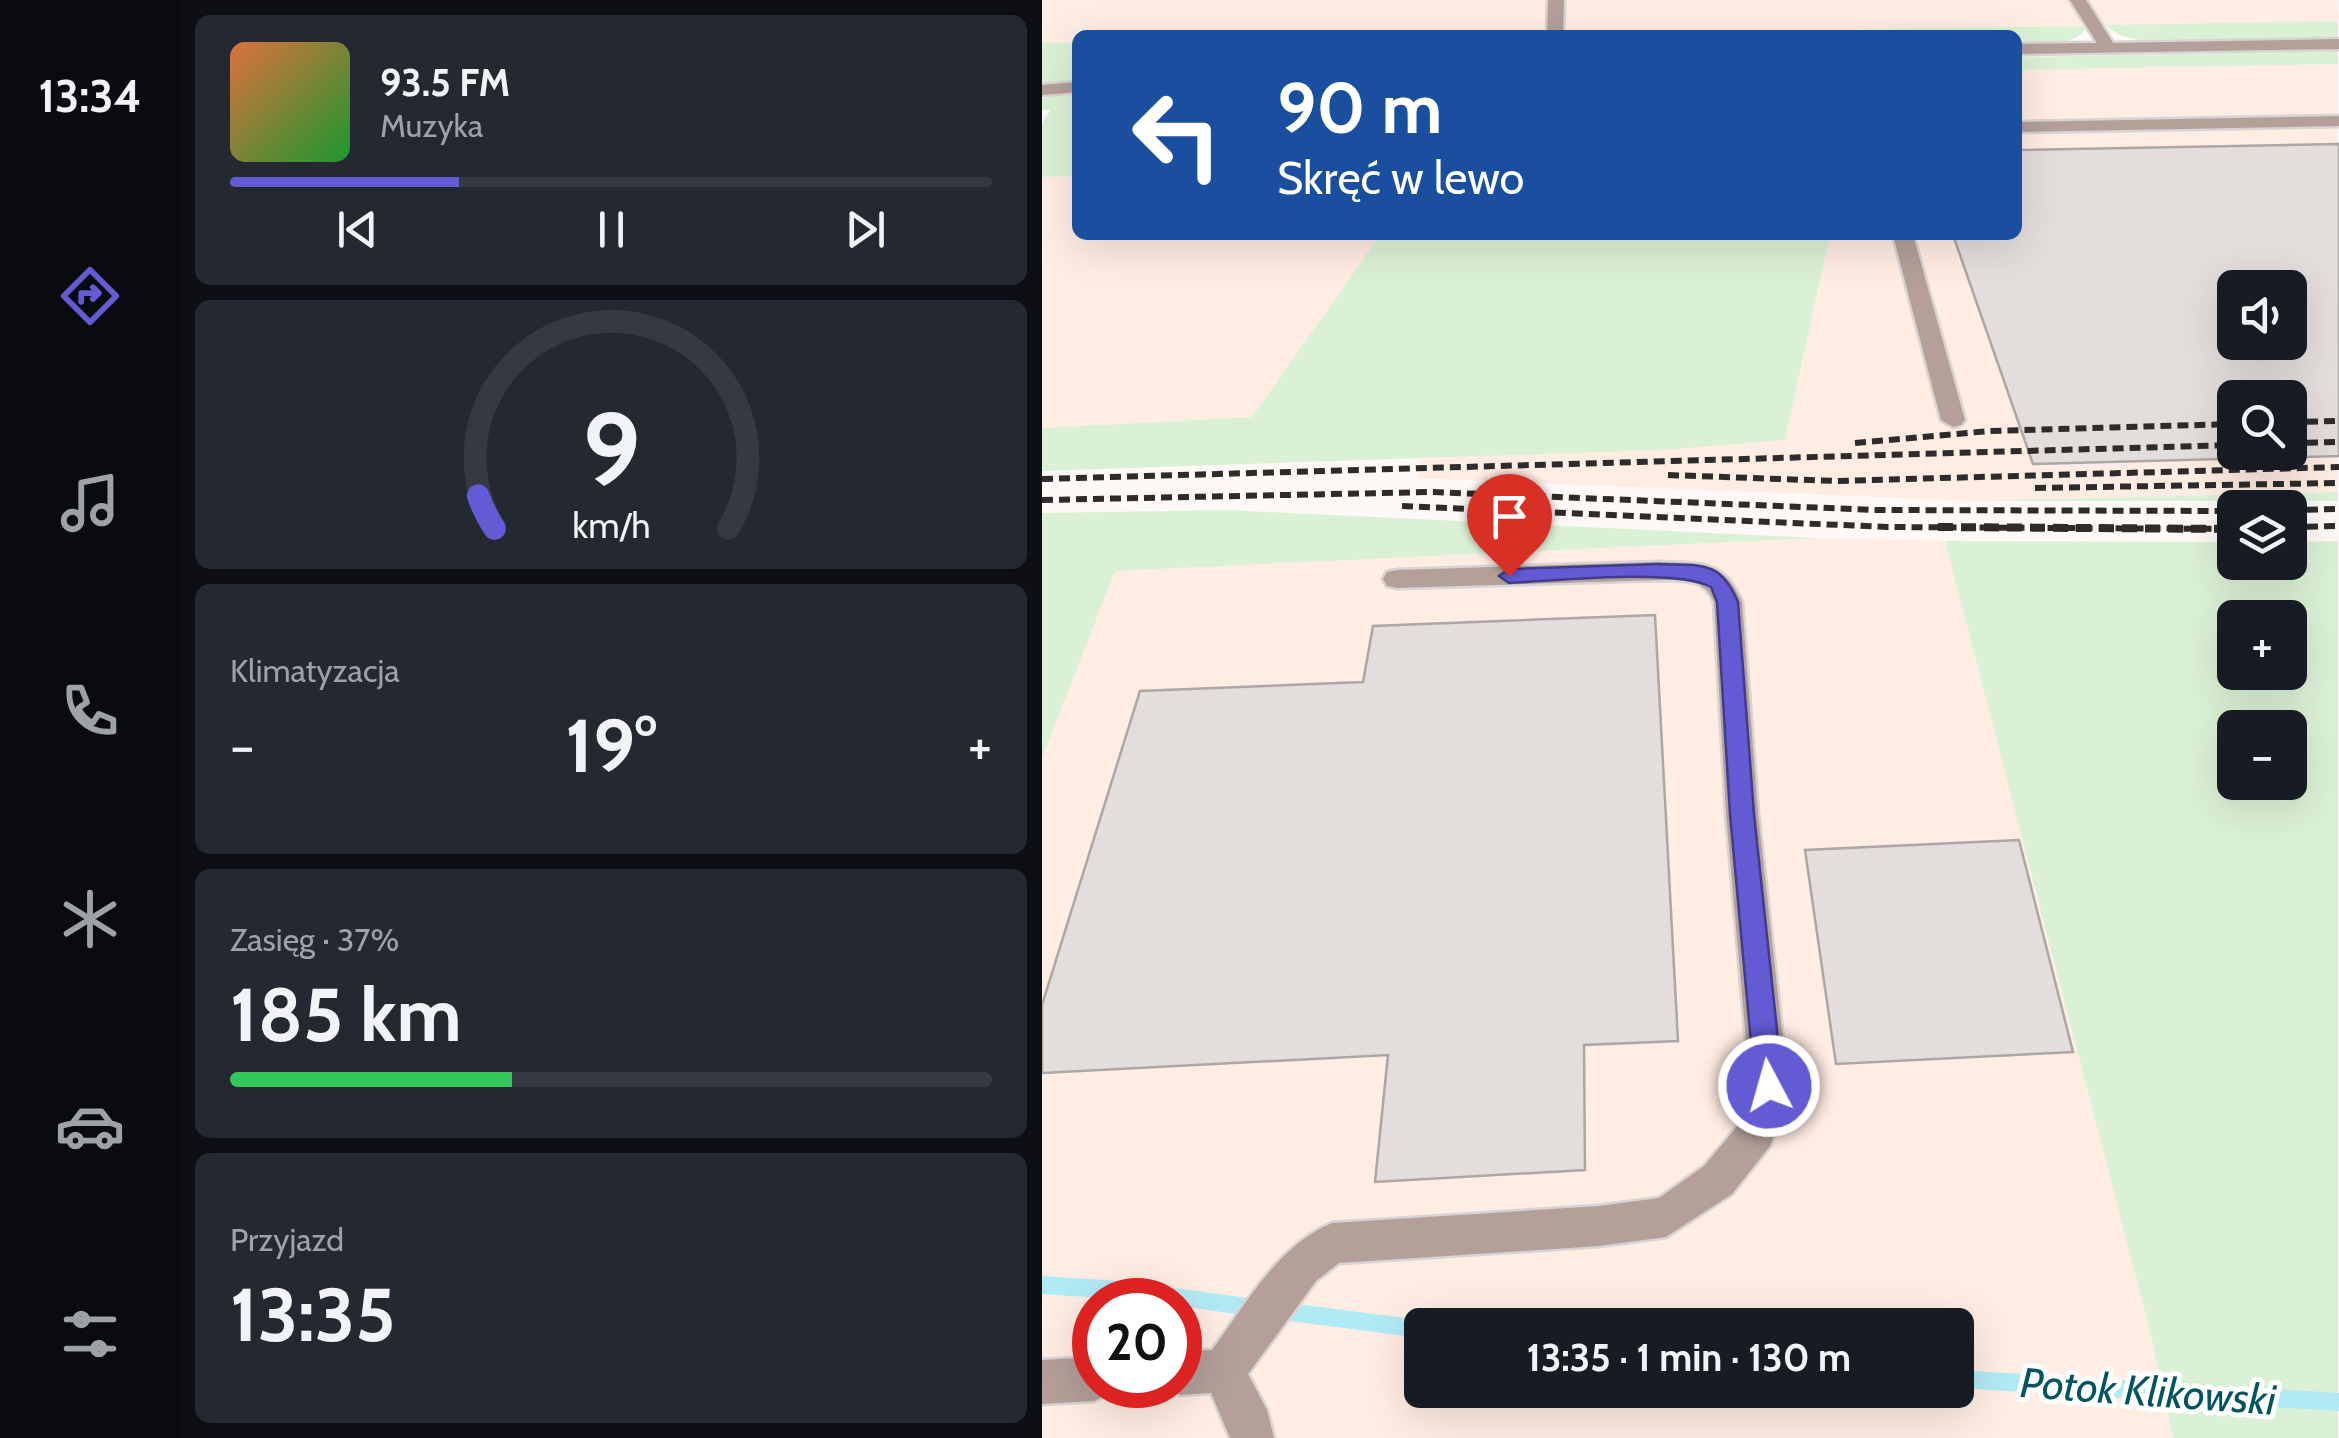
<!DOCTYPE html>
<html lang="pl">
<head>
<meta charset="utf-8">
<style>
  body { margin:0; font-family:Cabin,sans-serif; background:#242831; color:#f1f3f6; height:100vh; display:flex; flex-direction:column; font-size:38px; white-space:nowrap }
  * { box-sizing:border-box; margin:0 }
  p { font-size:32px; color:#9ea1a6 }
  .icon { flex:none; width:55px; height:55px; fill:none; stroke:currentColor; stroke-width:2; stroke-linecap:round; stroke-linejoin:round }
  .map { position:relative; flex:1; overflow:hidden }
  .side { display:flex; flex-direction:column; gap:15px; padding:15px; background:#0d0f14; width:862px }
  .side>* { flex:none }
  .guide { position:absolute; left:30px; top:30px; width:950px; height:210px; border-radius:15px; box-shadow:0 10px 40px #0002; background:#1a4fa0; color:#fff; overflow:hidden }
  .controls { position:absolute; left:1175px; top:270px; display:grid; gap:20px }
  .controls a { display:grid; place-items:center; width:90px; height:90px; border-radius:15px; background:#171b24; box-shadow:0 10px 40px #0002; font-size:50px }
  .speed { position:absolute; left:30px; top:1278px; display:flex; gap:20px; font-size:50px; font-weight:700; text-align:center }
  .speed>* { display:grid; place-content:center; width:130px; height:130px; border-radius:50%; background:#171b24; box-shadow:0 10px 40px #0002; line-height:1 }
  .speed .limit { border:15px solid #d22; background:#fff; color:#111 }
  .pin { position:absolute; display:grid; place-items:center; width:85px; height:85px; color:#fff; margin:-102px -42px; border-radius:50% 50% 50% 0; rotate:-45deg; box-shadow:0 0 10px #0007 }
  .pin .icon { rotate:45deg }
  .me { position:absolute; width:110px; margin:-55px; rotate:354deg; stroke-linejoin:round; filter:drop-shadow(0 0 8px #0008) }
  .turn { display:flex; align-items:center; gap:35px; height:210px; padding:0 40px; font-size:45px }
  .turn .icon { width:130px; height:130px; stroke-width:2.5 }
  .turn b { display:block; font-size:70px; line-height:85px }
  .big { font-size:75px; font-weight:700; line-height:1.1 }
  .side .widget { flex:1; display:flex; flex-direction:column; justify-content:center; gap:15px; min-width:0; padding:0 35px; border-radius:15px; background:#242831 }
  .side .dial { align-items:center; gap:0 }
  .dial svg { height:260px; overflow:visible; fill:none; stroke:#363941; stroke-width:7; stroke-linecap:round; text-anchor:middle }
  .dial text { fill:#f1f3f6; stroke:none }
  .song { display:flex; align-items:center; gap:30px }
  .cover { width:120px; height:120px; border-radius:15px; background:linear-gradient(135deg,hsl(20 70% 55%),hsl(130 70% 35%)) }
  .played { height:10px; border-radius:5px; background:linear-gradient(90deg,#635bd4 30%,#363941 30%) }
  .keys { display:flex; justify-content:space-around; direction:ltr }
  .heat { display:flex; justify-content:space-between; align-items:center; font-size:55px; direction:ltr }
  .charge { height:15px; border-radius:8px; background:linear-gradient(90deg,#34c759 37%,#363941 0) }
  .trip { position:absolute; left:362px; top:1308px; width:570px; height:100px; border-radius:15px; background:#171b24; box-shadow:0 10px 40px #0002; font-weight:700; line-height:100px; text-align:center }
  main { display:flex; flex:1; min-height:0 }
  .menu { display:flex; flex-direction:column; width:180px; justify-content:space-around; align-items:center; background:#090b0e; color:#9ea1a6 }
  .menu .icon { width:70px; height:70px }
  .menu .on { color:#635bd4 }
  .menu b { font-size:45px; color:#f1f3f6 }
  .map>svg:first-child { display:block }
  .industrial { fill:#ffece2; fill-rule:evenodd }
  .green { fill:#dbf1d6; fill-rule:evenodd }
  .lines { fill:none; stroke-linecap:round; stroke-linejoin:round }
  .stream { fill:#b1eaf5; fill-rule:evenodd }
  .building { fill:#e3dedc; stroke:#aba7a5; stroke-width:2.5; fill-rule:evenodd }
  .minor-casing { stroke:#d8d4d2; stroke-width:5 }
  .minor { fill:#b49f99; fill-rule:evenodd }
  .rail-far1 { stroke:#2e2c2b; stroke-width:6; stroke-dasharray:11 6; stroke-linecap:butt }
  .rail { stroke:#2e2c2b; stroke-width:8; stroke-dasharray:15 8; stroke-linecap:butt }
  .route { fill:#635bd4; stroke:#403b8a; stroke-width:2.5 }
  .labels { text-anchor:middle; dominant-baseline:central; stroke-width:10; stroke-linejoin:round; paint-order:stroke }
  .near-water-label { font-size:42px; font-style:italic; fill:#005560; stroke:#fff }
</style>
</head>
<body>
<main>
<nav class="menu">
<b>13:34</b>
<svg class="icon on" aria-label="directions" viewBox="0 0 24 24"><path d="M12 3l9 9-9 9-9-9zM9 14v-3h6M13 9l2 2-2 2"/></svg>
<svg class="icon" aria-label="music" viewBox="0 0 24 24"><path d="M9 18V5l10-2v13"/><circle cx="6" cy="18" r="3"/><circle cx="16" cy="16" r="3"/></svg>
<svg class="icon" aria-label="phone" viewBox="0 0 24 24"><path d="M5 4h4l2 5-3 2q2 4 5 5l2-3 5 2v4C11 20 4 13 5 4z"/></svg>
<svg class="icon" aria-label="climate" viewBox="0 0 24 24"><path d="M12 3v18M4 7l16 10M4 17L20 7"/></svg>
<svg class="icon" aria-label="car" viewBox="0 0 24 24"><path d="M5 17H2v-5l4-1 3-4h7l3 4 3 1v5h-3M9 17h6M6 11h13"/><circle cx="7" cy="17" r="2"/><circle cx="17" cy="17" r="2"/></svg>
<svg class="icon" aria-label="filters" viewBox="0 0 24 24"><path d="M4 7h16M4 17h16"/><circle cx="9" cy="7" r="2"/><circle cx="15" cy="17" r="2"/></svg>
</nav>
<section class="side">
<div class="widget">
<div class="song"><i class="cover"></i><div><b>93.5 FM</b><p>Muzyka</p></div></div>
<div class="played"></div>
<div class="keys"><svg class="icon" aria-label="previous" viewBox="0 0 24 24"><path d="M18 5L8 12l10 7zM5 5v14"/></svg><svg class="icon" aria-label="pause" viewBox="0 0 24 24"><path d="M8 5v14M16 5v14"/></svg><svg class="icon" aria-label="next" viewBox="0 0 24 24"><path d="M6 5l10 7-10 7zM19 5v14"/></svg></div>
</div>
<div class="widget dial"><svg viewBox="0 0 100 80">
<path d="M14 69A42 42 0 1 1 86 69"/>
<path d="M14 69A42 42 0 0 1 9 59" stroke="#635bd4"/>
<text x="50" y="56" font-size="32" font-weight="700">9</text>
<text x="50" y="72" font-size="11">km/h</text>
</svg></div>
<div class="widget"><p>Klimatyzacja</p>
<div class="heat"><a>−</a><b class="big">19°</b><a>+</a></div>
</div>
<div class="widget"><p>Zasięg · 37%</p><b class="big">185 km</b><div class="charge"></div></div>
<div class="widget"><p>Przyjazd</p><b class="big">13:35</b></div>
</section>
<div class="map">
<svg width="1297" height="1438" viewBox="0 0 1297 1438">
  <rect width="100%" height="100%" fill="#fef9f7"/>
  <g class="industrial">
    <path d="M 0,0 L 1296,0 L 1297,21 L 523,35 L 35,35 L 35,43 L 0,43 Z"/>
    <path d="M 1296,64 L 1296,492 L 934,501 L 375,478 L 379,459 L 743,440 L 788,235 L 975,235 L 975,70 ZM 1192,288 L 1248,288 L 1248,342 L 1192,342 ZM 1192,398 L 1248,398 L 1248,452 L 1192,452 Z"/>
    <path d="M 35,176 L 35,235 L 338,235 L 210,417 L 0,428 L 0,177 Z"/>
    <path d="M 776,538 L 903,541 L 1108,1332 L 1131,1438 L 0,1438 L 0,758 L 72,571 ZM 52,1300 L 138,1300 L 138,1385 L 52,1385 ZM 380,1325 L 915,1325 L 915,1390 L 380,1390 Z"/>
  </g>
  <g class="green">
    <path d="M 1296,21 L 1296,38 L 1097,40 L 1079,36 L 1063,25 Z"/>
    <path d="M 1041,26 L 1043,30 C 1027,48 997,44 975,44 L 975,35 L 825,35 L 823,29 Z"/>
    <path d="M 0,43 L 35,43 L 35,81 L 0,82 Z"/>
    <path d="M 1296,51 L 1296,64 L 975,70 L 975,57 Z"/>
    <path d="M 35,94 L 35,176 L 0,177 L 0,124 L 8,110 L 0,110 L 0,98 Z"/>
    <path d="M 338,235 L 788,235 L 743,440 L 620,450 L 0,471 L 0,428 L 210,417 Z"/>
    <path d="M 1296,492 L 1296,501 L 934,501 Z"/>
    <path d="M 185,510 L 776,538 L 73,571 L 0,758 L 0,513 Z"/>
    <path d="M 903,541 L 1192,542 L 1192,562 L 1248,562 L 1248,542 L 1296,541 L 1296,1438 L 1131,1438 L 1108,1332 ZM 1192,618 L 1248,618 L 1248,672 L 1192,672 ZM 1192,728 L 1248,728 L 1248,782 L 1192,782 Z"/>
  </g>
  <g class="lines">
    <g class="stream">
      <path d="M 0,1276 L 80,1281 L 214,1299 L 220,1302 L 223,1308 L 220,1314 L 214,1317 L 138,1306 L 138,1300 L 90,1300 L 0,1294 Z"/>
      <path d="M 239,1302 L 380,1320 L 387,1325 L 380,1325 L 380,1338 L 239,1320 L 233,1317 L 230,1311 L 233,1305 Z"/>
      <path d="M 915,1370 L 1297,1393 L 1297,1411 L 915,1388 Z"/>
    </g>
  </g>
  <g class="building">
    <path d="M 1297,144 L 1297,456 L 991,464 L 911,235 L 975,235 L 975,150 ZM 1192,288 L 1248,288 L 1248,342 L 1192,342 ZM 1192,398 L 1248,398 L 1248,452 L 1192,452 Z"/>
    <path d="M 613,615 L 636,1041 L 542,1045 L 543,1170 L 333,1182 L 346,1055 L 0,1073 L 0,1005 L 98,691 L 321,682 L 331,626 Z"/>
    <path d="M 977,840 L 1031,1052 L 794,1064 L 763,850 Z"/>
  </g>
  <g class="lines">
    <g class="minor-casing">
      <g id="minor">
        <path d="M 506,0 L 522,0 L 521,35 L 505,35 Z"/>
        <path d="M 1028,0 L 1044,0 L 1071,43 L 1297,39 L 1297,49 L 975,54 L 975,44 L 1055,43 Z"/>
        <path d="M 35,82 L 35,92 L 0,95 L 0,85 Z"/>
        <path d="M 1297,116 L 1297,126 L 975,132 L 975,122 Z"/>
        <path d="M 851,235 L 871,235 L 923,420 L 919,425 L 911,427 L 899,420 Z"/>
        <path d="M 617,562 C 659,564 681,559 700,602 L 716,813 L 746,1086 L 728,1146 L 690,1194 L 624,1237 L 557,1246 L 297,1263 L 274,1281 L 206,1374 L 225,1410 L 232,1438 L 188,1438 L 169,1393 L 138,1395 L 121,1385 L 138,1385 L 138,1351 L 170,1350 C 204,1304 236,1245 290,1223 L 557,1206 L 617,1198 L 662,1166 L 698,1123 L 708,1086 L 684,813 L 672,602 C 662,577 641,581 617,580 L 355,588 L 345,586 L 341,579 L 345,572 L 355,570 Z"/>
        <path d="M 52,1357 L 52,1385 L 71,1385 L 67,1394 L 52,1401 L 0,1404 L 0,1360 Z"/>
      </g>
    </g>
    <use href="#minor" class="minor"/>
    <g class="rail-far1">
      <path d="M 1248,422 L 1297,421"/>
      <path d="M 813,443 L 947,431 L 1192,424"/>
      <path d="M 1248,443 L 1297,442"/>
      <path d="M 626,475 L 794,481 L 1297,467"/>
      <path d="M 0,479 L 1192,445"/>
      <path d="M 993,488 L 1297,483"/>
      <path d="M 0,500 L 390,492 L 835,510 L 1192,511"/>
      <path d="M 360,506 L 845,527 L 1192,529"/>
      <path d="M 1248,510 L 1297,509"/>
      <path d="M 1248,527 L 1297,526"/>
    </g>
    <path class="rail" d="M 896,527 L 1192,529"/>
  </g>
  <path class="route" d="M 617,564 C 658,566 678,559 696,602 L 712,814 L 741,1086 L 737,1095 L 727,1099 L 717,1095 L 713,1086 L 688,814 L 675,602 L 669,587 C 633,568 513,581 467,583 L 457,576 L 467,569 Z"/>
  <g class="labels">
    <g class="near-water-label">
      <text transform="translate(1106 1391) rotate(4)">Potok Klikowski</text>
    </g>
  </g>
</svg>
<div class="controls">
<a><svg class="icon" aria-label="sound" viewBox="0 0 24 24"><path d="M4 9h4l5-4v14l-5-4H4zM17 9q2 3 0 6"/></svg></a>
<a><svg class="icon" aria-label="search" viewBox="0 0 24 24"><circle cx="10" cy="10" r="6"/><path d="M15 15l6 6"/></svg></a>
<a><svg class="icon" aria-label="layers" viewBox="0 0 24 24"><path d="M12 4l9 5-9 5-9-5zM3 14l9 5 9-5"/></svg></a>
<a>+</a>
<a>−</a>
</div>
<div class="speed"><div class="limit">20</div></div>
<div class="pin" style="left:467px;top:576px;background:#d93025"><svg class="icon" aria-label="arrive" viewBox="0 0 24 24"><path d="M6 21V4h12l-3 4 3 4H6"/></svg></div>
<svg class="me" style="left:727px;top:1086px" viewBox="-20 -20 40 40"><circle r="17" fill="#635bd4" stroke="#fff" stroke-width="3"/><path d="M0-11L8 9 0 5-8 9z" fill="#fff"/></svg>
<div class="trip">13:35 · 1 min · 130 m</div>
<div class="guide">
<div class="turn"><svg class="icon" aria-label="left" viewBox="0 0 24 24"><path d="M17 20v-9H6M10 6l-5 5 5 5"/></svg><div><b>90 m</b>Skręć w lewo</div></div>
</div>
</div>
</main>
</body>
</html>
